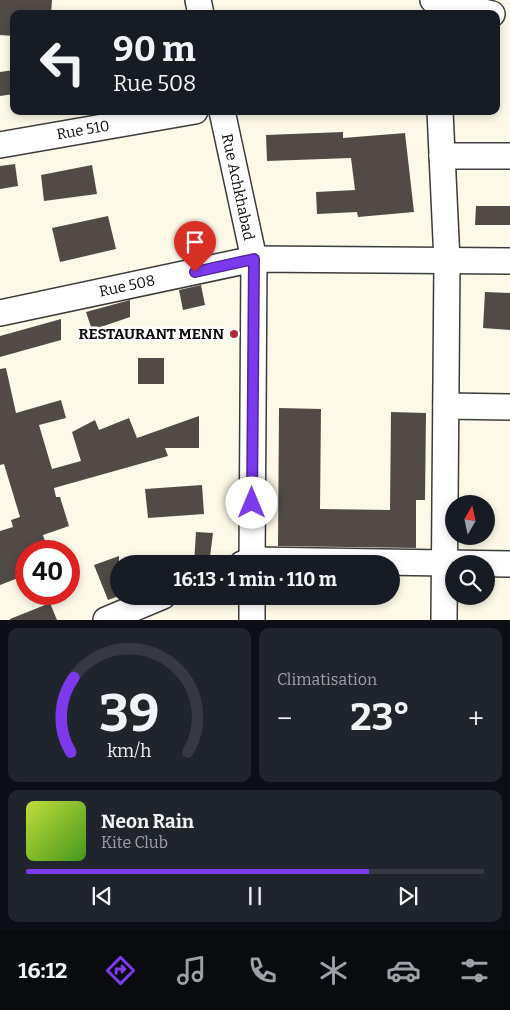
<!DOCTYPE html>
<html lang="fr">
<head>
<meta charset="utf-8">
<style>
  body { margin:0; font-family:Bitter,serif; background:#20242c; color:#f1f3f6; height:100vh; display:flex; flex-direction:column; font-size:19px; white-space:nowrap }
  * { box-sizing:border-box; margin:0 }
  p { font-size:16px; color:#9ea1a6 }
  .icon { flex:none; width:28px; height:28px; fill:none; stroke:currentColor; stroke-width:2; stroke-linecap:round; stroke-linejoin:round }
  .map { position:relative; height:620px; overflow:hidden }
  .details { display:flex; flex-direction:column; gap:8px; padding:8px; background:#0d0f14; flex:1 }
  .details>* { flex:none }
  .top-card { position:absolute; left:10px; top:10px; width:490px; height:105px; border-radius:10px; box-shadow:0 2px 8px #0003; background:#171b24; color:#f1f3f6; overflow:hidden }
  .needle { width:32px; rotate:9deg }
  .buttons { position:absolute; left:445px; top:495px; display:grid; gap:10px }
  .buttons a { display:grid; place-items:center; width:50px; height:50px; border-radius:50%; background:#171b24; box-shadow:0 2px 8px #0003; font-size:25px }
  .speed { position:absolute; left:15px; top:540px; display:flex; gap:10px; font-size:25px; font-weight:700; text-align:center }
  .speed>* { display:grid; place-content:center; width:65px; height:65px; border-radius:50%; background:#171b24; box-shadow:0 2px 8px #0003; line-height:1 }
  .speed .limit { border:8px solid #d22; background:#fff; color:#111 }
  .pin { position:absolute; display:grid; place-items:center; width:42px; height:42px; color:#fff; margin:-51px -21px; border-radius:50% 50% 50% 0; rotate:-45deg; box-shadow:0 0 5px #0007 }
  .pin .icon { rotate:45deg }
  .me { position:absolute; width:55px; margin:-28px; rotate:0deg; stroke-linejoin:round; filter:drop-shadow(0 0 4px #0008) }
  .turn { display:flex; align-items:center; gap:18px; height:105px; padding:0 20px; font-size:22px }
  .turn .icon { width:65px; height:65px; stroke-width:2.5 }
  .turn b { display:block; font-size:35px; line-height:42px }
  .big { font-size:38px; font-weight:700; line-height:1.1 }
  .details .card { flex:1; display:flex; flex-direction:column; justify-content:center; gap:8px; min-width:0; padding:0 18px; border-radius:10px; background:#20242c }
  .details .dial { align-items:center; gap:0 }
  .dial svg { height:130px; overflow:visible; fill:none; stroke:#363941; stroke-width:7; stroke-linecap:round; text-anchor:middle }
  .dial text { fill:#f1f3f6; stroke:none }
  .song { display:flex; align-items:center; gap:15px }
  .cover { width:60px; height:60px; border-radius:8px; background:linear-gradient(135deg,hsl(70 70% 55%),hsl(100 70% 35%)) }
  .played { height:5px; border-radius:2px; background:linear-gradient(90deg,#7c3aed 75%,#363941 75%) }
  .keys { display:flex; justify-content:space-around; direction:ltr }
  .heat { display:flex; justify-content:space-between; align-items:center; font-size:28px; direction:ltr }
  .details .tiles { flex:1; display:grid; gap:8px; grid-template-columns:1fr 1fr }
  .card:last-child { grid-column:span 2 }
  .trip { position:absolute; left:110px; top:555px; width:290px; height:50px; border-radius:25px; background:#171b24; box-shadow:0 2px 8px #0003; font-weight:700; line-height:50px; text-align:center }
  .menu { display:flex; height:80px; justify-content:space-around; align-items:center; background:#090b0e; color:#9ea1a6 }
  .menu .icon { width:35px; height:35px }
  .menu .selected { color:#7c3aed }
  .menu b { font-size:22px; color:#f1f3f6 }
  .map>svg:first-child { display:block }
  .building { fill:#514b47 }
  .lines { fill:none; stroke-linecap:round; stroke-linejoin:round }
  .minor-casing { stroke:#3c3c3c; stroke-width:28 }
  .minor { stroke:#fff; stroke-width:25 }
  .route-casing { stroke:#51269a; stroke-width:12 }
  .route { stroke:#7c3aed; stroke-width:9 }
  .poi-dot { fill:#ab3035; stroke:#fff; stroke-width:2 }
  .labels { text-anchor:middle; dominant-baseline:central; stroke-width:5; stroke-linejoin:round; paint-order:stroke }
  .street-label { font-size:15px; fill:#090909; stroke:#fff }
  .poi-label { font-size:15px; font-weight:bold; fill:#090909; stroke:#fff; text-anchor:end }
</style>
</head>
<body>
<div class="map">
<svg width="510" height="620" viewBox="0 0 510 620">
  <rect width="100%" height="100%" fill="#fdf9e8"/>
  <g class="building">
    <path d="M 0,0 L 52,0 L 51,14 L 14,14 L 14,36 L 0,35 Z"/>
    <path d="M 14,70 L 14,94 L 0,96 L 0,72 Z"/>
    <path d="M 343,132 L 343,138 L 405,133 L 414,212 L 358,217 L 357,212 L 317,214 L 316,192 L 355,190 L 351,158 L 267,161 L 266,135 Z"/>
    <path d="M 15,164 L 18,186 L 0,189 L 0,166 Z"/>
    <path d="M 92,165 L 97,194 L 44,201 L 41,175 Z"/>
    <path d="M 476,206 L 510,206 L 510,225 L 475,225 Z"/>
    <path d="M 108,216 L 116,249 L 60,262 L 52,228 Z"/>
    <path d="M 201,285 L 205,305 L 183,310 L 179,290 Z"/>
    <path d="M 485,292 L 510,293 L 510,330 L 483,328 Z"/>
    <path d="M 130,300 L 130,317 L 92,330 L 86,312 Z"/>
    <path d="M 61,319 L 61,340 L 0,357 L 0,336 Z"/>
    <rect x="138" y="358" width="26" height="26"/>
    <path d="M 6,368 L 16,413 L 61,400 L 66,418 L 39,425 L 52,469 L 81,461 L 72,432 L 95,420 L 99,430 L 129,418 L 137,438 L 199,416 L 199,448 L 165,448 L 168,456 L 54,488 L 56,497 L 60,497 L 69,526 L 43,535 L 48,551 L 26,551 L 26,575 L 0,585 L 0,531 L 13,527 L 11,520 L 20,517 L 4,464 L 0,465 L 0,369 Z"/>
    <path d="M 279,408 L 321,409 L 320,509 L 390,510 L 391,412 L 426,413 L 425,500 L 416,500 L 416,548 L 278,546 Z"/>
    <path d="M 202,485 L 204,514 L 148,518 L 145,489 Z"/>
    <path d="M 196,532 L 213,533 L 210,557 L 194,564 Z"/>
    <path d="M 119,556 L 119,596 L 108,600 L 94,565 Z"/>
    <path d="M 50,603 L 57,620 L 10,620 L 10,619 Z"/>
  </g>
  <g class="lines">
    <g class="minor-casing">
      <g id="minor">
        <path d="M 198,0 L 201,14"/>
        <path d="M 433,0 L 492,14"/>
        <path d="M 222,111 L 254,259 L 252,564"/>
        <path d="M 440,111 L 447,261 L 444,620"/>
        <path d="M 0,145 L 195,111"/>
        <path d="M 442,156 L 510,156"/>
        <path d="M 0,313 L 254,259 L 510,261"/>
        <path d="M 446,406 L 510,407"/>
        <path d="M 242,564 L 252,560 L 510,564"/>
        <path d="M 106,620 L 163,596"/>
        <path d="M 252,620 L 252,596"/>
      </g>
    </g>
    <use href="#minor" class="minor"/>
  </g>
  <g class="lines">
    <g class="route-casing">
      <path id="route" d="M 195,272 L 254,259 L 252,503"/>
    </g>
    <use href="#route" class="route"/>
  </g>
  <circle class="poi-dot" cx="234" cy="334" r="5"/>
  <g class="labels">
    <g class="street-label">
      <text transform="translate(83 130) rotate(-10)">Rue 510</text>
      <text transform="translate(238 187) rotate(78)">Rue Achkhabad</text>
      <text transform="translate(127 286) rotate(-12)">Rue 508</text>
    </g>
    <g class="poi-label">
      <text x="224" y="334">RESTAURANT MENN</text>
    </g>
  </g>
</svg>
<div class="buttons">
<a><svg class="needle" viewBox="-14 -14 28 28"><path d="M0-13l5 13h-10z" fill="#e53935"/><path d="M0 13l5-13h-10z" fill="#9ea1a6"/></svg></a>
<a><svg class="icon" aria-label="search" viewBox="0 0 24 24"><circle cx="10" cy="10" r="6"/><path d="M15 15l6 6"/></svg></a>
</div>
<div class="speed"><div class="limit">40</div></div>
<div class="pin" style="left:195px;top:272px;background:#d93025"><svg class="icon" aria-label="arrive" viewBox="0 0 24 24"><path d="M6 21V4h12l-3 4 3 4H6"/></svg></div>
<svg class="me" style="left:252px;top:503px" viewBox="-20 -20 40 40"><circle r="19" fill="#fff"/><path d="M0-13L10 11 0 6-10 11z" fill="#7c3aed"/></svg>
<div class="trip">16:13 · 1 min · 110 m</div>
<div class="top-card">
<div class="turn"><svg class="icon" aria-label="left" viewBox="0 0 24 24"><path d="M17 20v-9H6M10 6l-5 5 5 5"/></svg><div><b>90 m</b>Rue 508</div></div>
</div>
</div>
<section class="details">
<div class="tiles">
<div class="card dial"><svg viewBox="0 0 100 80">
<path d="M14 69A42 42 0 1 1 86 69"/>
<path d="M14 69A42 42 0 0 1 16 23" stroke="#7c3aed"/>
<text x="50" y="56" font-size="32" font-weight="700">39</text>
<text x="50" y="72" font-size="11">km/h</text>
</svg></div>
<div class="card"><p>Climatisation</p>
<div class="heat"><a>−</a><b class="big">23°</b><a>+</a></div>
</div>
<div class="card">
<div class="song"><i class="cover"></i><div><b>Neon Rain</b><p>Kite Club</p></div></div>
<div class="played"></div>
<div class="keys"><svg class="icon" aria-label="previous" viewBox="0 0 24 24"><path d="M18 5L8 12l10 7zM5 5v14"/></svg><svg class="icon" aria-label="pause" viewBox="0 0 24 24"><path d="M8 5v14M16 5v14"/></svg><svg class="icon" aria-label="next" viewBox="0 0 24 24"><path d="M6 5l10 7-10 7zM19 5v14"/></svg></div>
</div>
</div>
</section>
<nav class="menu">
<b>16:12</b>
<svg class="icon selected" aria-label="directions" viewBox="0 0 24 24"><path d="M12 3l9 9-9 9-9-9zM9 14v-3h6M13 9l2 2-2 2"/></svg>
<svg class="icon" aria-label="music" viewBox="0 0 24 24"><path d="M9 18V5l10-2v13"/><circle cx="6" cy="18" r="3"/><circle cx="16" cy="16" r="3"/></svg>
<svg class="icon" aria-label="phone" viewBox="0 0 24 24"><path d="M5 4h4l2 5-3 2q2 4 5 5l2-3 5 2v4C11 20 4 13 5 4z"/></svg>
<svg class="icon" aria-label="climate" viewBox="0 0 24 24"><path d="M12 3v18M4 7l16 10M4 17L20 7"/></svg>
<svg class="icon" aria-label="car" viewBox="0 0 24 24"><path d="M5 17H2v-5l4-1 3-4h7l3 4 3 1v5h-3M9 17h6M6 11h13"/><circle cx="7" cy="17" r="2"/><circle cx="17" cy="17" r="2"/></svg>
<svg class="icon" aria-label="filters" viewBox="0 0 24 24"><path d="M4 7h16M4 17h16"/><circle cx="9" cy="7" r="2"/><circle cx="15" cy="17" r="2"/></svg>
</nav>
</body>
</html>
